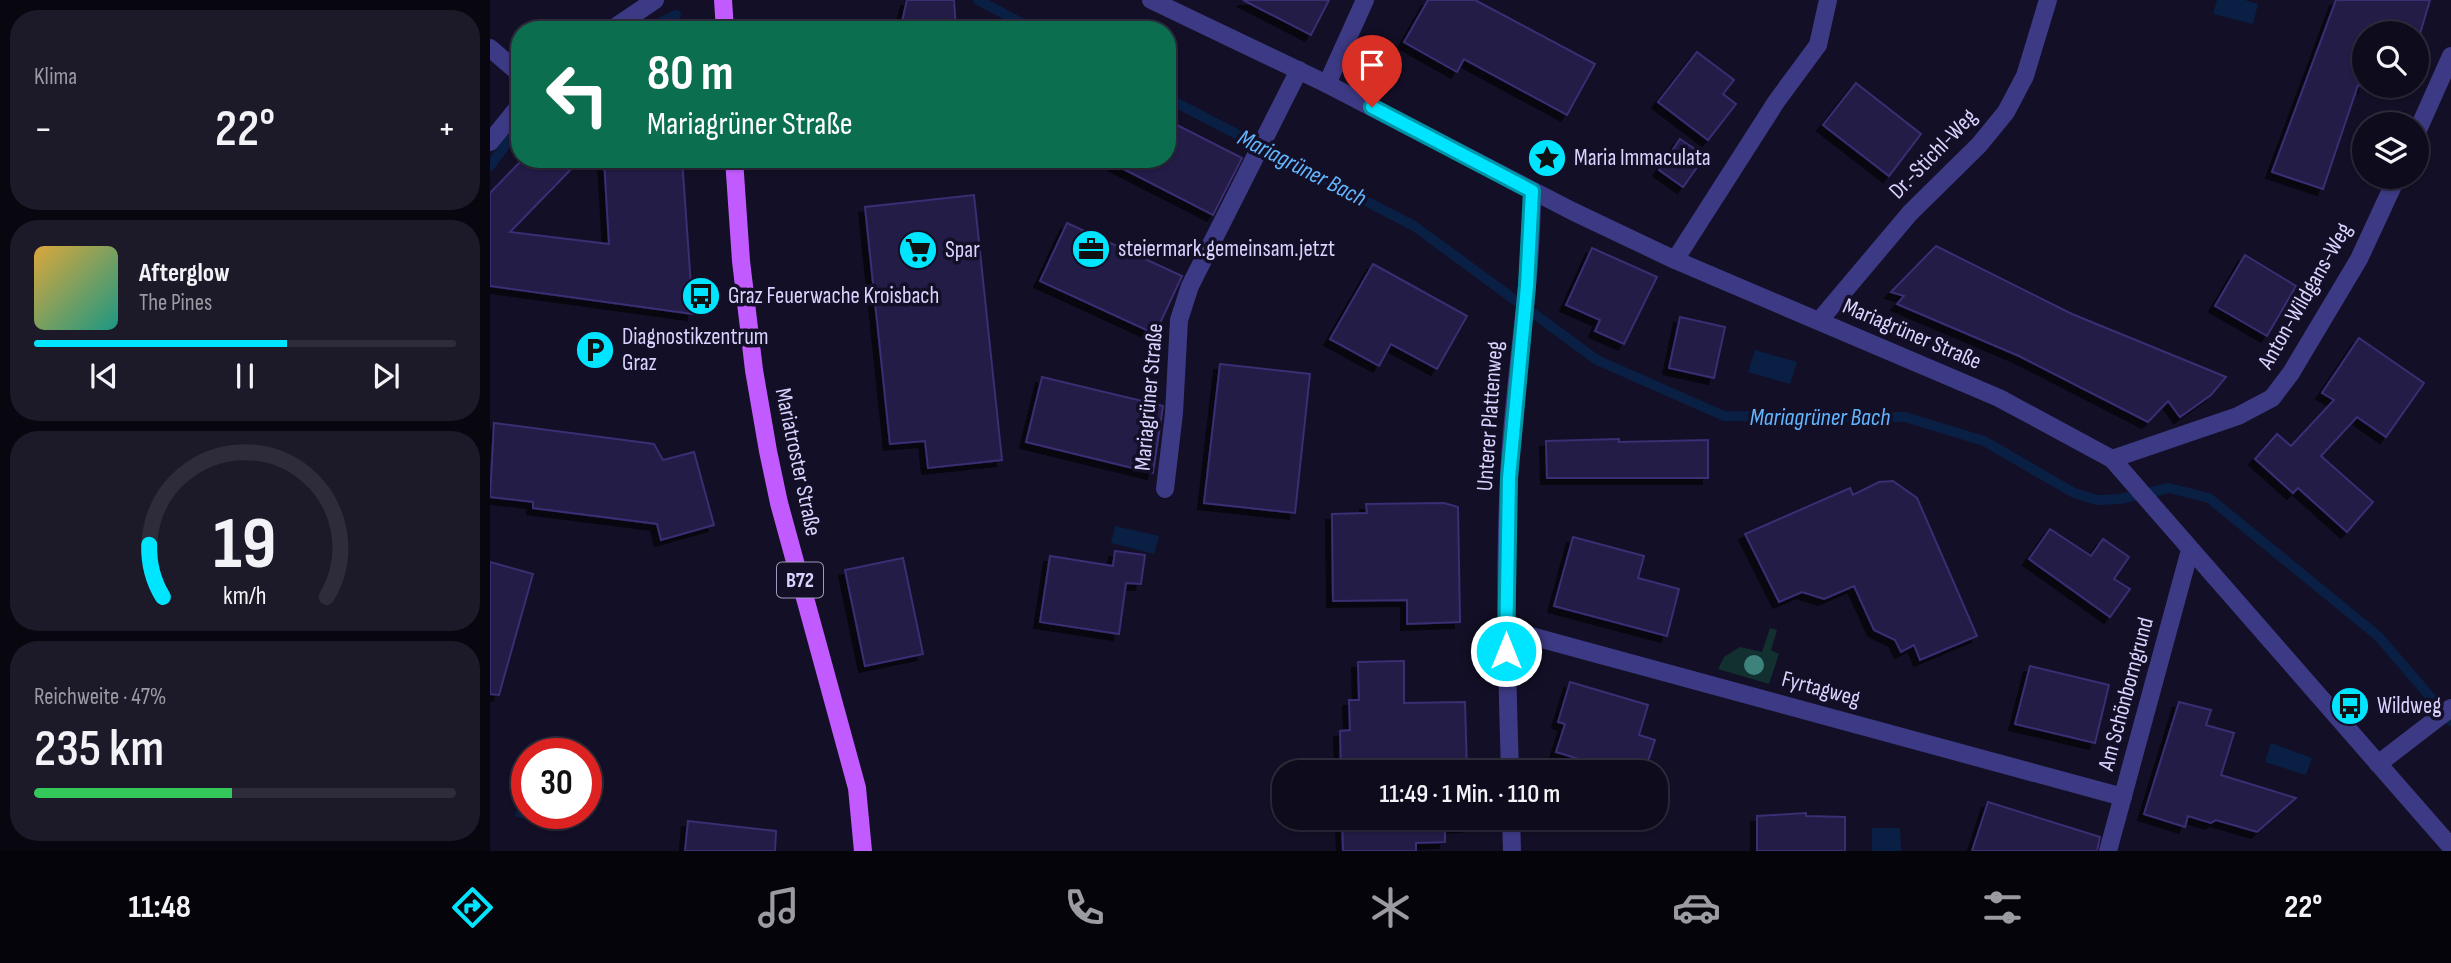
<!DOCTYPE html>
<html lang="de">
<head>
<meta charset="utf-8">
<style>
  body { margin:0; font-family:"Sofia Sans Condensed",sans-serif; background:#1c1929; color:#f1f3f6; height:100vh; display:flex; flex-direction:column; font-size:26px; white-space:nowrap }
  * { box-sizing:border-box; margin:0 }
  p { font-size:23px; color:#9b9ba3 }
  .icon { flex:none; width:38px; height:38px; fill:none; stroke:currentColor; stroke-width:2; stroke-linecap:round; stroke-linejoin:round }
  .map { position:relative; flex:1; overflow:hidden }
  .drawer { display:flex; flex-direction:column; gap:10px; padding:10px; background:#08060f; width:490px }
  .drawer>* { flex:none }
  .hud { position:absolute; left:21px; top:21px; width:665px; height:147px; border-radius:28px; box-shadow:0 2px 5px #0004,0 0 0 2px #2e2b3b; background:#0b6e4f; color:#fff; overflow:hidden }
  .buttons { position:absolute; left:1862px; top:21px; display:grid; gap:14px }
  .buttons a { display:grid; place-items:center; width:77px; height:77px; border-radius:50%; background:#0e0b1c; box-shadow:0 2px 5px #0004,0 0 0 2px #2e2b3b; font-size:35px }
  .speed { position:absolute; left:21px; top:738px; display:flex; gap:14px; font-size:35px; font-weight:700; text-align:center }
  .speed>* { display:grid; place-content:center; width:91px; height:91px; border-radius:50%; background:#0e0b1c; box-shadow:0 2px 5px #0004,0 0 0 2px #2e2b3b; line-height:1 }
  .speed .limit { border:10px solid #d22; background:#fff; color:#111 }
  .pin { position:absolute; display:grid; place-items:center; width:60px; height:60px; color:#fff; margin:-72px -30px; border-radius:50% 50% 50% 0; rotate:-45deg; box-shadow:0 0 7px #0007 }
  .pin .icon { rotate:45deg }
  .me { position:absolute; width:77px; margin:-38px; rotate:0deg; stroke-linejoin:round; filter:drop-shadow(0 0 5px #0008) }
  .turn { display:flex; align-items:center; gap:24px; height:147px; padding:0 21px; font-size:32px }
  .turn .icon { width:91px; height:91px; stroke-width:2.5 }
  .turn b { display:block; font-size:49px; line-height:60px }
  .big { font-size:52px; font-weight:600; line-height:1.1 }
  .drawer .widget { flex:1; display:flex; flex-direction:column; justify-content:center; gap:10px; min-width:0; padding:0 24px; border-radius:28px; background:#1c1929 }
  .drawer .dial { align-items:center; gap:0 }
  .dial svg { height:182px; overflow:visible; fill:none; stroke:#2e2b3b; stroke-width:7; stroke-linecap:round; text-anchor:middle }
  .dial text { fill:#f1f3f6; stroke:none }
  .song { display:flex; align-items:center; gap:21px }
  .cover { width:84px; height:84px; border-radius:10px; background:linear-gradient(135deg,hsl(40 70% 55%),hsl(170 70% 35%)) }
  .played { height:7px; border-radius:4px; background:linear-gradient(90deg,#00e5ff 60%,#2e2b3b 60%) }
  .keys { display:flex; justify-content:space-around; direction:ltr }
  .heat { display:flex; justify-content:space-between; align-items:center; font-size:38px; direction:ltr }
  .charge { height:10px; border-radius:5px; background:linear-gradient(90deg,#34c759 47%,#2e2b3b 0) }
  .trip { position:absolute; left:782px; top:760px; width:396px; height:70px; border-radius:28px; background:#0e0b1c; box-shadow:0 2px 5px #0004,0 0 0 2px #2e2b3b; font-weight:600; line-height:70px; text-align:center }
  .tabs { display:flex; height:112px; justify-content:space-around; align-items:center; background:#06040b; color:#9b9ba3 }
  .tabs .icon { width:49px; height:49px }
  .tabs .current { color:#00e5ff }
  .tabs b { font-size:32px; color:#f1f3f6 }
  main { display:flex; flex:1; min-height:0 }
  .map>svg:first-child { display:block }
  .green { fill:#12302f }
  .water { fill:#0a1f44 }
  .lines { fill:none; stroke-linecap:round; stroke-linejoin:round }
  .stream { stroke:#0a1f44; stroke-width:10 }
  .building { fill:#241b47; stroke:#3b2d73; stroke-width:2; filter:url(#shadow) }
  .lane { stroke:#3d3a85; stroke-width:18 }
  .street { stroke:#3d3a85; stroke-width:18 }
  .primary { stroke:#c25bff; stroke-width:18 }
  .tree { fill:#3d827b }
  .route-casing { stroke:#0095a6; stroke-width:18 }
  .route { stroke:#00e5ff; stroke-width:12 }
  .labels { text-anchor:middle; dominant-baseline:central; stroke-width:7; stroke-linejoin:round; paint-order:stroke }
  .shield { fill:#130f26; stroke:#9e99be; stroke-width:2 }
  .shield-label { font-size:21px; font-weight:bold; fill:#d9d4ff }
  .street-label { font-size:23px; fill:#d9d4ff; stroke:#130f26 }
  .poi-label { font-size:23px; fill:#d9d4ff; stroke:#130f26; text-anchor:start }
  .water-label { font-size:24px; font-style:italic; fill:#62b6ff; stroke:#130f26 }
</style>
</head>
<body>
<main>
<section class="drawer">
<div class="widget"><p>Klima</p>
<div class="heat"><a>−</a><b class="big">22°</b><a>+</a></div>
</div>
<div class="widget">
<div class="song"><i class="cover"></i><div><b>Afterglow</b><p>The Pines</p></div></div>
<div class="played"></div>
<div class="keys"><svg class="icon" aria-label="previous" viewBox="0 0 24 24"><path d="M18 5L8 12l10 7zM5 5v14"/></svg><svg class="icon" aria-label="pause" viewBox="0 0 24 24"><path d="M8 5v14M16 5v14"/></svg><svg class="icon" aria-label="next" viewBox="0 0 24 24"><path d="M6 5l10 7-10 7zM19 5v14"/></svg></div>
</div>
<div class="widget dial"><svg viewBox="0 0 100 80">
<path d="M14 69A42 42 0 1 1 86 69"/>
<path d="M14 69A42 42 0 0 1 8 46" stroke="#00e5ff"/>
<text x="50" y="56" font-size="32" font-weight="700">19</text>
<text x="50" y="72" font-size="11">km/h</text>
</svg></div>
<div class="widget"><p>Reichweite · 47%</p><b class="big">235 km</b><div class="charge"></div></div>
</section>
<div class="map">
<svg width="1961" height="851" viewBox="0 0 1961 851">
  <defs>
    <filter id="shadow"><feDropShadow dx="-6" dy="6" stdDeviation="0" flood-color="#0009"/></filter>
  </defs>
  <rect width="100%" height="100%" fill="#130f26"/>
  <path class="green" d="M 1280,628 L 1287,630 L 1281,650 L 1289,654 L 1279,684 L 1228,669 L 1234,657 L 1250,647 L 1272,652 Z"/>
  <g class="water">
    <path d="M 1727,0 L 1755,0 L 1768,4 L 1763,24 L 1723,14 Z"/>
    <path d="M 1265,350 L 1307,362 L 1300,384 L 1258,372 Z"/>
    <path d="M 625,526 L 669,536 L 664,554 L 621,543 Z"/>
    <path d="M 1781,743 L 1822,758 L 1816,775 L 1775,762 Z"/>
    <path d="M 32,795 L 37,797 L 37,814 L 66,814 L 62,828 L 25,816 Z"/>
    <path d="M 1382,828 L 1410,828 L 1411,851 L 1382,851 Z"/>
  </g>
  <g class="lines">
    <g class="stream">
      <path d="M 488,0 L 545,30"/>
      <path d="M 156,30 L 186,15"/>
      <path d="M 677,98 L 924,226 L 1107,360 L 1234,416 L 1415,417 L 1494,441 L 1584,493 L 1607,500 L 1630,499 L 1679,488 L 1719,498 L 1888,636 L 1961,721"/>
      <path d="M 0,166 L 30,125"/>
    </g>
  </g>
  <g class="building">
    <path d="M 417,0 L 464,0 L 466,30 L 410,30 Z"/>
    <path d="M 753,0 L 839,0 L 821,35 Z"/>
    <path d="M 938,0 L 985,0 L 1105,64 L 1077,115 L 974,59 L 967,72 L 914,42 Z"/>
    <path d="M 1846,0 L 1940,0 L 1927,44 L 1927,33 L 1874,33 L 1874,87 L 1868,85 L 1833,189 L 1782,172 Z"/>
    <path d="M 1207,52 L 1244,80 L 1233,94 L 1246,104 L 1218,140 L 1168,102 Z"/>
    <path d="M 1366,83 L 1431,134 L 1399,176 L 1333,125 Z"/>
    <path d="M 677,120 L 752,158 L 723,215 L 614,159 L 677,159 Z"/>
    <path d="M 1190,139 L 1215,156 L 1193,187 L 1169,170 Z"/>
    <path d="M 33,159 L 91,159 L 20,232 L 119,244 L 114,159 L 192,159 L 203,314 L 0,286 L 0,193 Z"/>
    <path d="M 484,195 L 512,460 L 438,468 L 435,441 L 400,444 L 375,207 Z"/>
    <path d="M 577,223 L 692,276 L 665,334 L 550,281 Z"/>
    <path d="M 1446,246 L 1582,314 L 1736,377 L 1721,395 L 1690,417 L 1678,401 L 1658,422 L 1529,356 L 1407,304 L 1414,296 L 1401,292 Z"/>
    <path d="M 1102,248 L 1167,277 L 1134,344 L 1105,331 L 1110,320 L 1076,305 Z"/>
    <path d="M 1755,255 L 1806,286 L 1777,336 L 1725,306 Z"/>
    <path d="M 883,264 L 977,316 L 947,369 L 901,344 L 889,366 L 840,339 Z"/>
    <path d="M 1190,317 L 1235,327 L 1224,378 L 1179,368 Z"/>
    <path d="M 1869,338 L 1934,383 L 1896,437 L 1867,417 L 1831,456 L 1883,502 L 1857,532 L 1808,488 L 1803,493 L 1765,459 L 1787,434 L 1801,446 L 1844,400 L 1832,393 Z"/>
    <path d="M 730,364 L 820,374 L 805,513 L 714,503 Z"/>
    <path d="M 552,377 L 673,406 L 663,473 L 536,442 Z"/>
    <path d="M 4,423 L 164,444 L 173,460 L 204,452 L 224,525 L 171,540 L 167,524 L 43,508 L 43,502 L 0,497 Z"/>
    <path d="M 1129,439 L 1129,442 L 1218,440 L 1218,478 L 1057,478 L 1056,441 Z"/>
    <path d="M 1403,481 L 1427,498 L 1487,636 L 1430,660 L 1424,645 L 1411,652 L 1405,640 L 1384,630 L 1364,586 L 1334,599 L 1312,592 L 1289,602 L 1255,534 L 1360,488 L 1363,495 L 1389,482 Z"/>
    <path d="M 954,503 L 968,507 L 970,622 L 917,624 L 917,600 L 843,601 L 842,514 L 877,513 L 876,504 Z"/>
    <path d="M 1560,529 L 1601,556 L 1613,539 L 1639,557 L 1624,579 L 1640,589 L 1620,617 L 1539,559 Z"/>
    <path d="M 1083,537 L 1154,556 L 1148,578 L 1189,589 L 1177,636 L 1064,606 Z"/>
    <path d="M 625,551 L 655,555 L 651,584 L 636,583 L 629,634 L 550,622 L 560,556 L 623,566 Z"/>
    <path d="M 413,558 L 433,654 L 375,666 L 355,570 Z"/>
    <path d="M 0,562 L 43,574 L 9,695 L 0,694 Z"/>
    <path d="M 914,661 L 914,703 L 975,702 L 977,772 L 851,772 L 850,731 L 860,730 L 859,700 L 869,700 L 868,662 Z"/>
    <path d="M 1540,666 L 1619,685 L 1605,743 L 1525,724 Z"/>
    <path d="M 1080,682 L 1158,705 L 1149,735 L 1165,740 L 1156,767 L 1142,763 L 1139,772 L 1132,772 L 1066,752 L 1075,724 L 1068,722 Z"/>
    <path d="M 1689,702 L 1721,710 L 1716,725 L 1744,733 L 1731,775 L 1806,798 L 1767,832 L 1726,820 L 1721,823 L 1698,816 L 1695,827 L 1654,814 Z"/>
    <path d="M 1498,802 L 1610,837 L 1607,851 L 1482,851 Z"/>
    <path d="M 1316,813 L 1316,816 L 1355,817 L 1355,851 L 1267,851 L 1267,816 Z"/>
    <path d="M 852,817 L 978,817 L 978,826 L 955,827 L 955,842 L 926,843 L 926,851 L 853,851 Z"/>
    <path d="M 198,821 L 286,831 L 285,851 L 195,851 Z"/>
  </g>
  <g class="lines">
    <g class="lane">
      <path d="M 0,48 L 30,74"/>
      <path d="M 675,489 L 684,413 L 689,320 L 700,286 L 809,70"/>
    </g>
    <g class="street">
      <path d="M 661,0 L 837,84 L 1082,211 L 1185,260 L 1509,398 L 1622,459 L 1961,847"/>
      <path d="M 121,30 L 165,0"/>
      <path d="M 837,84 L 875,0"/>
      <path d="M 1927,132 L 1961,56"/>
      <path d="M 0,142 L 30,105"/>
      <path d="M 1185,260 L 1286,102 L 1328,45 L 1338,0"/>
      <path d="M 1329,321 L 1420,213 L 1489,145 L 1516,112 L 1535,76 L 1558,0"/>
      <path d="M 1622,459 L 1748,416 L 1782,398 L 1801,373 L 1869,259 L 1907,177"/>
      <path d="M 1015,629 L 1633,797"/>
      <path d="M 1888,764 L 1961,708"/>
      <path d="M 1020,772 C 1017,674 1014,576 1019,478 C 1023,382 1042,287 1042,191"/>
      <path d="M 1021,817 L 1022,851"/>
      <path d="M 1618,851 L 1700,550"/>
    </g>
    <g class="primary">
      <path d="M 233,0 L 235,30"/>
      <path d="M 244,159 L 251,261 L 264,370 L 278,451 L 289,503 L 367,788 L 373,851"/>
    </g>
  </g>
  <circle class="tree" cx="1264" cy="665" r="10"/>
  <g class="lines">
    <g class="route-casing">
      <path id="route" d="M 882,107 L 1042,191 L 1037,286 L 1019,478 L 1016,651"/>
    </g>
    <use href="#route" class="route"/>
  </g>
  <defs>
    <g id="sight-disc" transform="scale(2.0125)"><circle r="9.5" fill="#00e5ff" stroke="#130f26"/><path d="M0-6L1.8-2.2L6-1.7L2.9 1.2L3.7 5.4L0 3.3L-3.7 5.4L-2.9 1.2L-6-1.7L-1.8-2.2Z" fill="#111"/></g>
    <g id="office-disc" transform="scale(2.0125)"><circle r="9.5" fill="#00e5ff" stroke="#130f26"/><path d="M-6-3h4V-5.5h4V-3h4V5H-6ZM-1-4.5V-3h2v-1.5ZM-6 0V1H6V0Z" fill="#111"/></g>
    <g id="supermarket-disc" transform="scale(2.0125)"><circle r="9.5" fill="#00e5ff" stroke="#130f26"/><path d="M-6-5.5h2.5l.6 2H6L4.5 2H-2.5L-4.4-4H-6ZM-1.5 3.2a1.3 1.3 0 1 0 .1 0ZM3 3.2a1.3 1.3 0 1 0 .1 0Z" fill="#111"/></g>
    <g id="bus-disc" transform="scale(2.0125)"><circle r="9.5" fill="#00e5ff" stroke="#130f26"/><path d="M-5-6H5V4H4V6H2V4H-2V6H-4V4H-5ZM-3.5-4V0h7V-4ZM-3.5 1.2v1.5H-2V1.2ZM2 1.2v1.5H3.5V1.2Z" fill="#111"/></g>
    <g id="parking-disc" transform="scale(2.0125)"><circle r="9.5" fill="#00e5ff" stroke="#130f26"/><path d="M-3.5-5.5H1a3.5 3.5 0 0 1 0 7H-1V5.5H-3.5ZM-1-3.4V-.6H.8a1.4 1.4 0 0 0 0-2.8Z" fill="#111"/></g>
  </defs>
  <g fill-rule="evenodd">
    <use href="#sight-disc" x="1057" y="158"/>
    <use href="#office-disc" x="601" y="249"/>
    <use href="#supermarket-disc" x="428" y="250"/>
    <use href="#bus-disc" x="211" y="296"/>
    <use href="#parking-disc" x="105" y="350"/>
    <use href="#bus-disc" x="1860" y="706"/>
  </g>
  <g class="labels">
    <rect class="shield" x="287" y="562.5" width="46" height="35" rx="5"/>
    <g class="shield-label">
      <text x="310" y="580">B72</text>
    </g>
    <g class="street-label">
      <text transform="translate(1443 154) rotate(-46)">Dr.-Stichl-Weg</text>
      <text transform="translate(1815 296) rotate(-60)">Anton-Wildgans-Weg</text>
      <text transform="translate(1422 334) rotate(23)">Mariagrüner Straße</text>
      <text transform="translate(659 397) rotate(-85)">Mariagrüner Straße</text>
      <text transform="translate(1000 416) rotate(-86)">Unterer Plattenweg</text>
      <text transform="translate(308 462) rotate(78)">Mariatroster Straße</text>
      <text transform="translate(1331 689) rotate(15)">Fyrtagweg</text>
      <text transform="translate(1636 694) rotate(-75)">Am Schönborngrund</text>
    </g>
    <g class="poi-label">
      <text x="1084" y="158">Maria Immaculata</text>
      <text x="628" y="249">steiermark.gemeinsam.jetzt</text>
      <text x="455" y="250">Spar</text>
      <text x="238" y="296">Graz Feuerwache Kroisbach</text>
      <text x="132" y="337">Diagnostikzentrum<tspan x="132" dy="26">Graz</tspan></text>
      <text x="1887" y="706">Wildweg</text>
    </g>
    <g class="water-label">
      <text transform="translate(812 168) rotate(27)">Mariagrüner Bach</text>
      <text x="1330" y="417">Mariagrüner Bach</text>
    </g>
  </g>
</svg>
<div class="buttons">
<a><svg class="icon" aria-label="search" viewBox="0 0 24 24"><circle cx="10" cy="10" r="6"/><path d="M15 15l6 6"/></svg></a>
<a><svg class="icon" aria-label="layers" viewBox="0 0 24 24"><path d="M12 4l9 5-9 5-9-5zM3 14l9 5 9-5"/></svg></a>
</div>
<div class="speed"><div class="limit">30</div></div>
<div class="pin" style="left:882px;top:107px;background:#d93025"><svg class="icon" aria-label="arrive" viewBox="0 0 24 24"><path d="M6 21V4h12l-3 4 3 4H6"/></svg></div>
<svg class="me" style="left:1016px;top:651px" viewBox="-20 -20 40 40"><circle r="17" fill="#00e5ff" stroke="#fff" stroke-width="3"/><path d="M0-11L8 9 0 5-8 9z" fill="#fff"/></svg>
<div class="trip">11:49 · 1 Min. · 110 m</div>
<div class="hud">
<div class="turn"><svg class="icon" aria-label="left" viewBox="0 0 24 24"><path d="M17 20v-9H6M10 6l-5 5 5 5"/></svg><div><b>80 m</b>Mariagrüner Straße</div></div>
</div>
</div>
</main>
<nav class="tabs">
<b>11:48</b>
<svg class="icon current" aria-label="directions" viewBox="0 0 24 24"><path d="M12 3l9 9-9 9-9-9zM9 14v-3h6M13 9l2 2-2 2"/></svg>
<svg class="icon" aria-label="music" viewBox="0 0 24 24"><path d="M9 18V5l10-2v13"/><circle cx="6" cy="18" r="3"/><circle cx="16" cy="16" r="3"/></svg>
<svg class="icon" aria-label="phone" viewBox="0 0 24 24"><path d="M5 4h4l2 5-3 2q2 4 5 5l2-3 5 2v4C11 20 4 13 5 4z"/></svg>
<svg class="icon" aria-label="climate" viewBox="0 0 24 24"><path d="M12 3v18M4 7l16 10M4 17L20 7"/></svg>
<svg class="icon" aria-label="car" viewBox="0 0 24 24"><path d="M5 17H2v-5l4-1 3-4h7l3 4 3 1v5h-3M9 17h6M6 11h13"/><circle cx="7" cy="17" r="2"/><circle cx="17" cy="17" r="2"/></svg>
<svg class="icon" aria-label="filters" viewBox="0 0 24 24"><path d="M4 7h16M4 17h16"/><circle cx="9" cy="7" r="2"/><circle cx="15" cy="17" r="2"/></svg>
<b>22°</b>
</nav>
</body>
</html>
